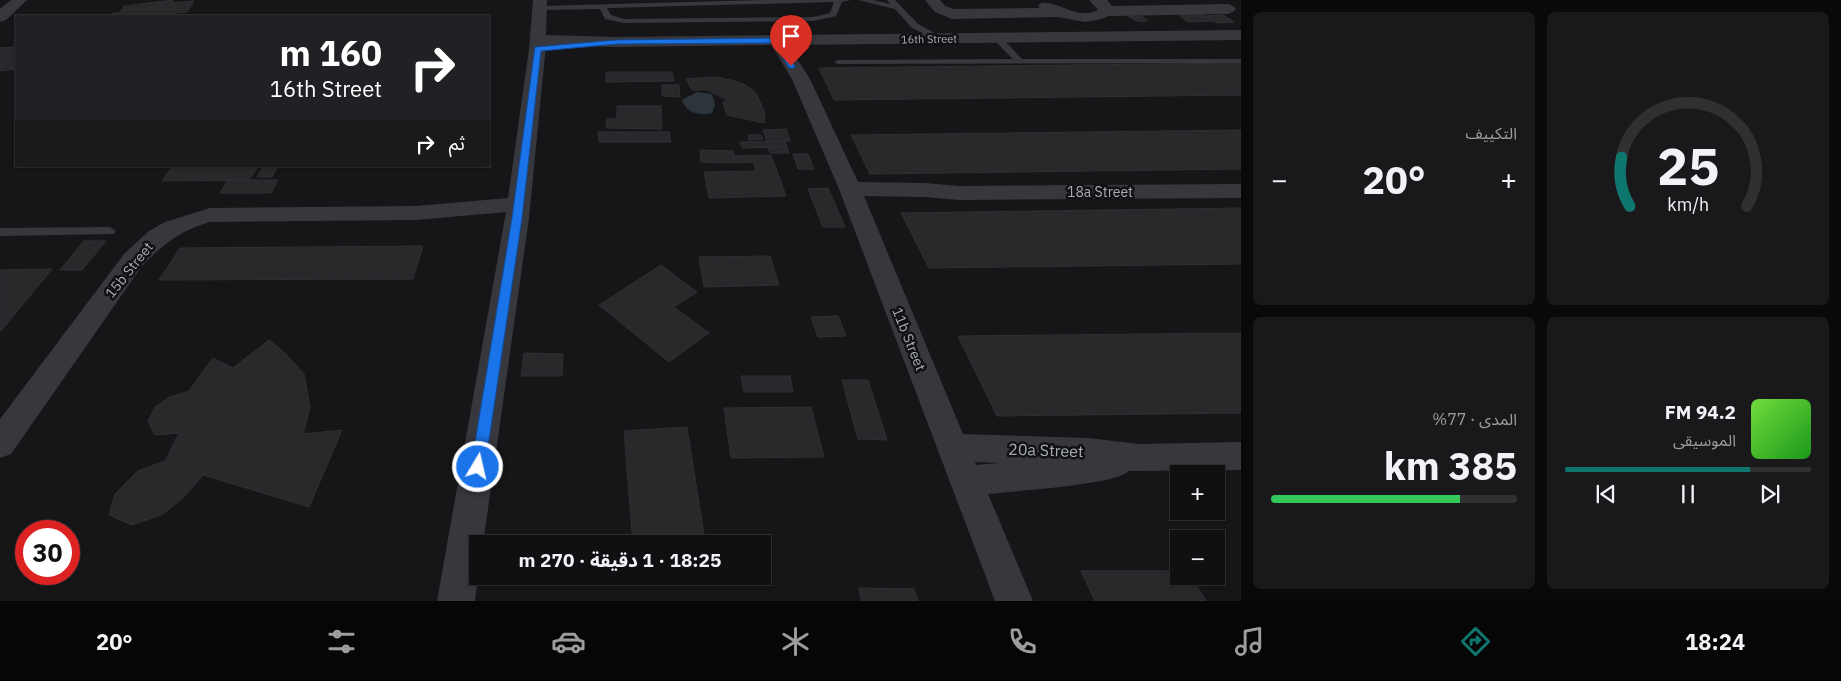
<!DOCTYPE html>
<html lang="ar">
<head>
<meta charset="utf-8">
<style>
  body { margin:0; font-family:"IBM Plex Sans","Noto Sans Arabic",sans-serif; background:#19191b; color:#f1f3f6; direction:rtl; height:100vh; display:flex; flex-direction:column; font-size:19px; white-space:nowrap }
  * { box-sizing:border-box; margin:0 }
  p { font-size:16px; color:#9c9d9f }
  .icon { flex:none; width:28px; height:28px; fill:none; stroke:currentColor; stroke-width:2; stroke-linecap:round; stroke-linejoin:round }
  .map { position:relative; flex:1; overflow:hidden; direction:ltr }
  .side { display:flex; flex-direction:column; gap:12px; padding:12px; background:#09090a; width:600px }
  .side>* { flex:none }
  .top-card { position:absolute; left:15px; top:15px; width:475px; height:152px; border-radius:0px; box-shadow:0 1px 4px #0004,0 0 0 1px #303032; direction:rtl; background:#202124; color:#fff; overflow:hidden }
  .fabs { position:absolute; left:1170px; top:465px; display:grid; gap:10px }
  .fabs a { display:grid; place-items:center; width:55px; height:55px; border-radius:0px; background:#101012; box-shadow:0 1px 4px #0004,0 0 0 1px #303032; font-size:25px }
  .speed { position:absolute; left:15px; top:520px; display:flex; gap:10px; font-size:25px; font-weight:700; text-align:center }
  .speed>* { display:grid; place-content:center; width:65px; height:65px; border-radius:50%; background:#101012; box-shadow:0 1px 4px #0004,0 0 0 1px #303032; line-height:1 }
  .speed .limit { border:8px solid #d22; background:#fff; color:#111 }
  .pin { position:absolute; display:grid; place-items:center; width:42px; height:42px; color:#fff; margin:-51px -21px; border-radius:50% 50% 50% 0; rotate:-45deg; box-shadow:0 0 5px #0007 }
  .pin .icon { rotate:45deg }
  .me { position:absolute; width:55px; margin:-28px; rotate:9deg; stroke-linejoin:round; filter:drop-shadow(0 0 4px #0008) }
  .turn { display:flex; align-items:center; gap:18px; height:105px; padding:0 25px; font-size:22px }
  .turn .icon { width:65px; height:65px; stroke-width:2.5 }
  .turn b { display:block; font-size:35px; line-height:42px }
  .then { display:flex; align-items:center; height:48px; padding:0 25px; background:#0003; gap:10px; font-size:19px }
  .big { font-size:38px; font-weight:700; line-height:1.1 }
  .side .widget { flex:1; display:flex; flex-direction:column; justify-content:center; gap:8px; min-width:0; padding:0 18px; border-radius:8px; background:#19191b }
  .side .dial { align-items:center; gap:0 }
  .dial svg { height:130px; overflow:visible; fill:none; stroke:#303032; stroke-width:7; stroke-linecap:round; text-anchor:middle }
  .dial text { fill:#f1f3f6; stroke:none }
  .song { display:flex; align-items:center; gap:15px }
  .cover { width:60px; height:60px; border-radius:8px; background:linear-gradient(135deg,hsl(100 70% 55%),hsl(120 70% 35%)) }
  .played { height:5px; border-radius:2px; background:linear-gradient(90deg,#0f766e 75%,#303032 75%) }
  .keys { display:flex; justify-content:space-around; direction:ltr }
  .heat { display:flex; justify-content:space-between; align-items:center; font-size:28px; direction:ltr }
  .charge { height:8px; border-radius:4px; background:linear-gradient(90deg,#34c759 77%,#303032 0) }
  .side .tiles { flex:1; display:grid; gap:12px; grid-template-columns:repeat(2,1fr) }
  .trip { position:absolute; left:469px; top:535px; width:302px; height:50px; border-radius:0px; background:#101012; box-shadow:0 1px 4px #0004,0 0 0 1px #303032; font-weight:700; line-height:50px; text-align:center; direction:rtl }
  .dock { display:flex; height:80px; justify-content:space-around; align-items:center; background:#060607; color:#9c9d9f }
  .dock .icon { width:35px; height:35px }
  .dock .active { color:#0f766e }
  .dock b { font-size:22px; color:#f1f3f6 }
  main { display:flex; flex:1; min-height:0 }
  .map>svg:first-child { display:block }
  .water { fill:#2c353c }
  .building { fill:#29292c; stroke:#303034 }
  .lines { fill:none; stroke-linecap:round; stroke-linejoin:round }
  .service { fill:#37383d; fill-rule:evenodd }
  .minor { fill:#37383d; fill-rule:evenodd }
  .route { fill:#1a73e8; stroke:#114b97 }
  .labels { text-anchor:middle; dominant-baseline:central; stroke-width:5; stroke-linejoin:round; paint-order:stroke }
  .far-street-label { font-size:11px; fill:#a8adb8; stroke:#111113 }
  .street-label { font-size:14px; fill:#a8adb8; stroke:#111113 }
  .near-street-label { font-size:16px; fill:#a8adb8; stroke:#111113 }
</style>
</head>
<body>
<main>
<section class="side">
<div class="tiles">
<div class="widget dial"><svg viewBox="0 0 100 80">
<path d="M14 69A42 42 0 1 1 86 69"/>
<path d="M14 69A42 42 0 0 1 9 39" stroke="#0f766e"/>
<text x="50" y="56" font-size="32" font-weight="700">25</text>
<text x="50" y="72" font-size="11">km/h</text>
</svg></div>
<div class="widget"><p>التكييف</p>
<div class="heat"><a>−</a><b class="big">20°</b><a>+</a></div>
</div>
<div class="widget">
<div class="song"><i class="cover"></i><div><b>94.2 FM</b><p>الموسيقى</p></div></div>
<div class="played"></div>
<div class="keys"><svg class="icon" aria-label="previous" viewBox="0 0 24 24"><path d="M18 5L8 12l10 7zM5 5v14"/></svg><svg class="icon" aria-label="pause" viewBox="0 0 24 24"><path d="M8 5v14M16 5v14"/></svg><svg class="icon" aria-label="next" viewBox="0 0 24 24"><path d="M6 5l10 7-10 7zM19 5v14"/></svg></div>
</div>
<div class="widget"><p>المدى · 77%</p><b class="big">385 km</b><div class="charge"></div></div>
</div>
</section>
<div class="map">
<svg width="1241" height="601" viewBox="0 0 1241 601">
  <rect width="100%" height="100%" fill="#161618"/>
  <path class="water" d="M 697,92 L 712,94 L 715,105 L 712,113 C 701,117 685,112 682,100 Z"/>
  <g class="building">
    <path d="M 173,0 L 172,3 L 194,1 L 187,12 L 175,13 L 173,16 L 111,16 L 113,13 L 119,13 L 124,6 Z"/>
    <path d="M 1176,13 L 1201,13 L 1213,21 L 1188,22 Z"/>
    <path d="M 1223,15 L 1234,22 L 1217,23 L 1206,16 Z"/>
    <path d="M 1128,16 L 1141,16 L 1148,21 L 1136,21 Z"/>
    <path d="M 16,47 L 16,69 L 0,71 L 0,48 Z"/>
    <path d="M 1241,63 L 1241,95 L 834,100 L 819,68 Z"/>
    <path d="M 606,72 L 672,72 L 674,81 L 606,82 Z"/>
    <path d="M 716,77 L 735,81 L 747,86 L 756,93 L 765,113 L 764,123 L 727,115 L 723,102 L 727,100 L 707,90 L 692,90 L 686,79 Z"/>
    <path d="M 662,85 L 679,85 L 680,97 L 662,96 Z"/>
    <path d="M 617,106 L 661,106 L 662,129 L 606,128 L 607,119 L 617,119 Z"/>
    <path d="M 786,129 L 790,141 L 767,141 L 763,130 Z"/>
    <path d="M 1241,130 L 1241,169 L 870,174 L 851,135 Z"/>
    <path d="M 598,132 L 669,132 L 671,142 L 599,142 Z"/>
    <path d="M 748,135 L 761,135 L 763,139 L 749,140 Z"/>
    <path d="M 785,141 L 787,147 L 742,148 L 740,142 Z"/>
    <path d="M 768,147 L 787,147 L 789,153 L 770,153 Z"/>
    <path d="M 700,150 L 733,151 L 735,163 L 701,162 Z"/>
    <path d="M 793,154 L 808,154 L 814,169 L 798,169 Z"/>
    <path d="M 771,155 L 786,196 L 709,198 L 704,172 L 756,171 L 753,162 L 735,163 L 734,156 Z"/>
    <path d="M 173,166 L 258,166 L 249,180 L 162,181 Z"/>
    <path d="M 264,166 L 278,166 L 272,177 L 257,177 Z"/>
    <path d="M 228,180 L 278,180 L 271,193 L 220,193 Z"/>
    <path d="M 828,188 L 845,227 L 823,227 L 808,189 Z"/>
    <path d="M 1241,208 L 1241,264 L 929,268 L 901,213 Z"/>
    <path d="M 84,241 L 106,241 L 82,270 L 60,270 Z"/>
    <path d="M 423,246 L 413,279 L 159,280 L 180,248 Z"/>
    <path d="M 770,256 L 779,285 L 704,287 L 699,257 Z"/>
    <path d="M 661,265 L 697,292 L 674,307 L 709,333 L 669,362 L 599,305 Z"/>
    <path d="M 52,269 L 0,332 L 0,270 Z"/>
    <path d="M 838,316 L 846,336 L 818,337 L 811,317 Z"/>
    <path d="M 1241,333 L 1241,413 L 997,416 L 958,336 Z"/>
    <path d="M 269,340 L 286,354 L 304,374 L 310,407 L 303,434 L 342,430 L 309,507 L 203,475 L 184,497 L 163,514 L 132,525 L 109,515 L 115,494 L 138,471 L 165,461 L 179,433 L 155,435 L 148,421 L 155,407 L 170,397 L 189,391 L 213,358 L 233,368 Z"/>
    <path d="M 524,353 L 563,354 L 562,376 L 521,376 Z"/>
    <path d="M 741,376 L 790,376 L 793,392 L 744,392 Z"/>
    <path d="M 842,380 L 868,380 L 887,440 L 858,439 Z"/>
    <path d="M 811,407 L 824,457 L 731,458 L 724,408 Z"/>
    <path d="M 687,427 L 705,541 L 633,544 L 624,431 Z"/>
    <path d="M 1081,571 L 1179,571 L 1179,576 L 1191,576 L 1206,601 L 1095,601 Z"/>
    <path d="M 632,576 L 690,576 L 690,581 L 632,580 Z"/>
    <path d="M 859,588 L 914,589 L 918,601 L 861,601 Z"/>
  </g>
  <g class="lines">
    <g class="service">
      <path d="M 765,0 L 851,0 L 842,2 L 836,16 L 813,21 L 624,23 L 605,19 L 600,9 L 541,10 L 537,8 L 541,6 ZM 834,2 L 830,13 L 813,17 L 624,19 L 611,15 L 607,8 Z"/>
      <path d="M 858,0 L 873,0 L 890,4 L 887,0 L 895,0 L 918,24 L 946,39 L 939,41 L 912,28 L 895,9 Z"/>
      <path d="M 994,36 L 1000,36 L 1022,59 L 1241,59 L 1241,63 L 838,64 L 834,62 L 838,60 L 1013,59 L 994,40 Z"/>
      <path d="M 110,227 L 116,231 L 114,234 L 0,236 L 0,228 Z"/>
    </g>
    <g class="minor">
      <path d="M 11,0 L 27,0 L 6,20 L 0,22 L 0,9 Z"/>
      <path d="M 533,0 L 547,0 L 546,35 L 617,37 L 1241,30 L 1241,40 L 788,45 L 810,79 L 858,182 L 924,183 L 959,186 L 1241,184 L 1241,198 L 959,200 L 924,197 L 864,196 L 963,434 L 1088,438 L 1139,444 L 1241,442 L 1241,470 L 1129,471 C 1116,485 1012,491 988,494 L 1033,601 L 995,601 L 839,189 L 792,79 L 771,45 L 617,47 L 546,45 L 529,218 L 483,544 L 478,544 L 478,576 L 475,601 L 437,601 L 506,212 L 416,220 L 210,222 C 179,231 164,244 142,266 L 11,454 L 0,458 L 0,419 L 124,254 L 149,231 L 165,222 L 210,208 L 416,206 L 508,198 L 529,49 ZM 975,462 L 1000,463 L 976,465 Z"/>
      <path d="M 925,0 L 940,0 L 945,6 L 954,9 L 1040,8 L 1038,6 L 1041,3 C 1059,0 1077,21 1098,10 L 1089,0 L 1107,0 L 1112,6 L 1228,4 L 1233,6 L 1236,9 L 1233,12 L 1228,14 L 1109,16 L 1098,20 L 1085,22 L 1058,17 L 952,19 L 935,12 Z"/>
    </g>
  </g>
  <path class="route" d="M 776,38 L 779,40 L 795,66 L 794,68 L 789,68 L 774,43 L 617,44 L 541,51 L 522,218 L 485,467 L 483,471 L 478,473 L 473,471 L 471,467 L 512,218 L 535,47 L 617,40 Z"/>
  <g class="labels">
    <g class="far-street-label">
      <text transform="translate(929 39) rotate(-1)">16th Street</text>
    </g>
    <g class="street-label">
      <text x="1100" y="192">18a Street</text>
      <text transform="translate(129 270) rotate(-51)">15b Street</text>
      <text transform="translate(909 339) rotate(68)">11b Street</text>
    </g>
    <g class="near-street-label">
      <text transform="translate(1046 450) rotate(2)">20a Street</text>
    </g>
  </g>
</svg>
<div class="fabs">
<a>+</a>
<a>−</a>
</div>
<div class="speed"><div class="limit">30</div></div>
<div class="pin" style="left:791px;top:66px;background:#d93025"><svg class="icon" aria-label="arrive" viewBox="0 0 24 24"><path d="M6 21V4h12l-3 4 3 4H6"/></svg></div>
<svg class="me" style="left:478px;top:467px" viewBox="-20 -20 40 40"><circle r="17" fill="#1a73e8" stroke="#fff" stroke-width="3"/><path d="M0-11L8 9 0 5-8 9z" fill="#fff"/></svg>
<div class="trip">18:25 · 1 دقيقة · 270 m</div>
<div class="top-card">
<div class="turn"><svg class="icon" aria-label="right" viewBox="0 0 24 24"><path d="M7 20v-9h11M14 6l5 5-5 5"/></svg><div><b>160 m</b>16th Street</div></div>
<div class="then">ثم<svg class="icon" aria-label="right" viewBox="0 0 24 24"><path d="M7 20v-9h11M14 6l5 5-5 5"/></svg></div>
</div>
</div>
</main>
<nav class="dock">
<b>18:24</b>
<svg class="icon active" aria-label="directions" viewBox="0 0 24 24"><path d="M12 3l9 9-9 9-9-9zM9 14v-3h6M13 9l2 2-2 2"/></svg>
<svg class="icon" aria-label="music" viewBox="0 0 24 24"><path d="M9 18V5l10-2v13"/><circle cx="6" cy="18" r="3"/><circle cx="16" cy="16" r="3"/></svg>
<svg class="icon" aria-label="phone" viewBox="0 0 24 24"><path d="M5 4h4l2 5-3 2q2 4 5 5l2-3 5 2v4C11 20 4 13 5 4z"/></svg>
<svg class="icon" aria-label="climate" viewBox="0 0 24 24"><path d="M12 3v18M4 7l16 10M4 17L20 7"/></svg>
<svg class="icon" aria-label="car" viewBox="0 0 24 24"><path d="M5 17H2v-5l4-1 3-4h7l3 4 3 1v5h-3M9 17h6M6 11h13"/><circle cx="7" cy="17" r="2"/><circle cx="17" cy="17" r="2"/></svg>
<svg class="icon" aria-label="filters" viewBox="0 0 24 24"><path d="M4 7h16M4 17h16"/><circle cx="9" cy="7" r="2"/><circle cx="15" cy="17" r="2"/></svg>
<b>20°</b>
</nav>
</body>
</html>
